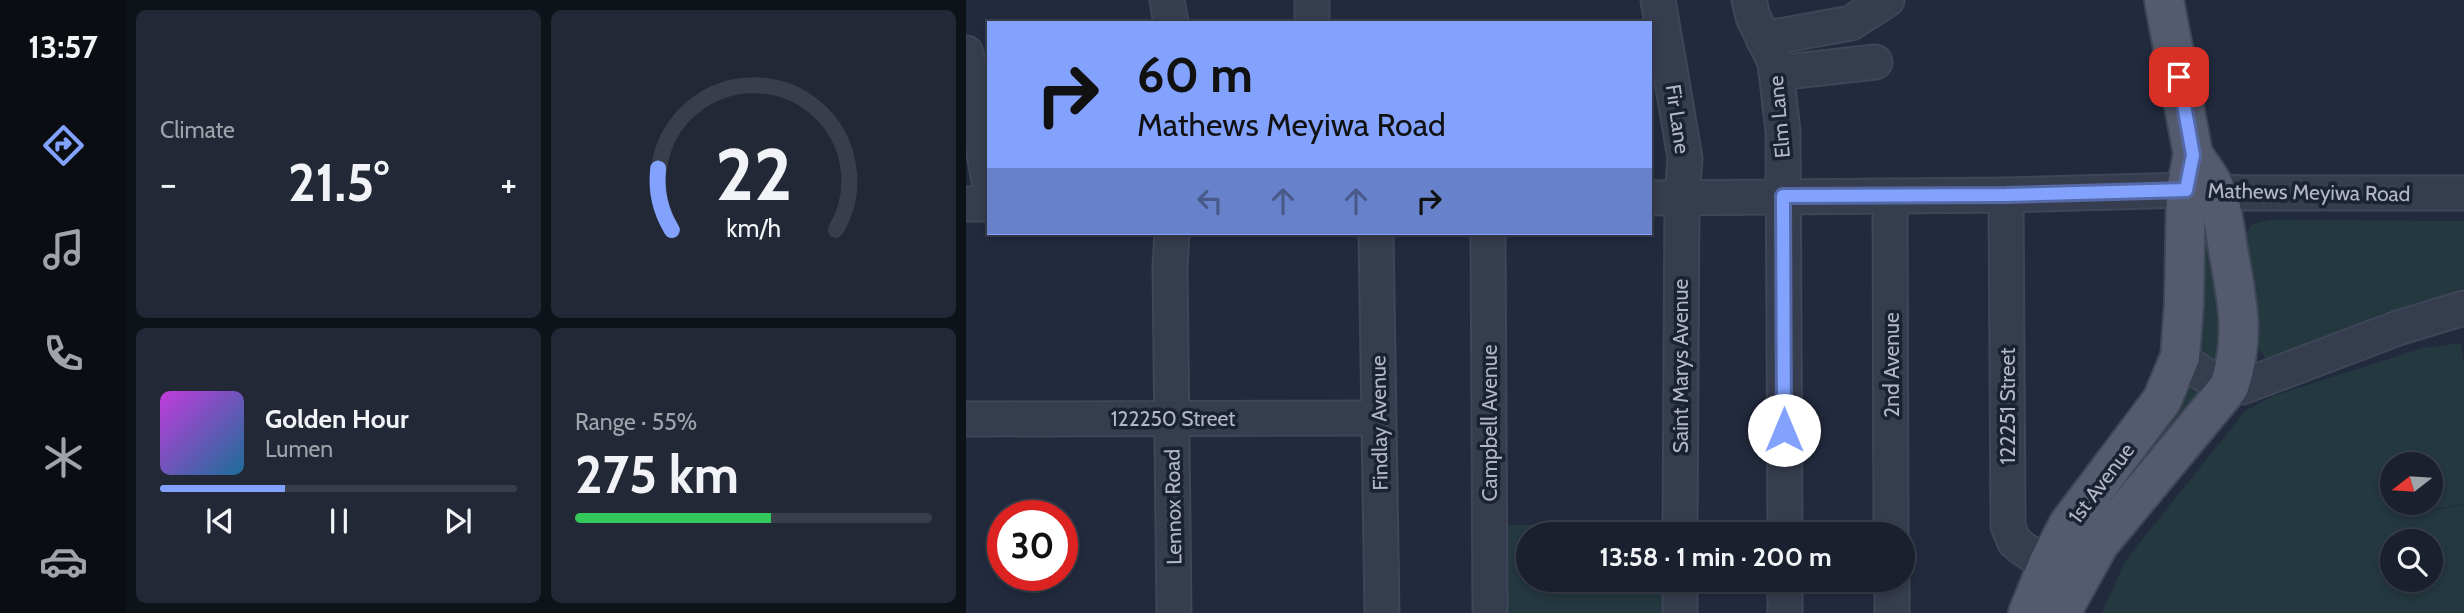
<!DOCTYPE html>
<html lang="en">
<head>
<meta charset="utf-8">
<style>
  body { margin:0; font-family:Cabin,sans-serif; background:#232836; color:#f1f3f6; height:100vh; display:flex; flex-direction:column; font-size:26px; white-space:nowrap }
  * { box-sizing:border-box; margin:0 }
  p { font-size:23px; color:#9fa3aa }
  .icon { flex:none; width:38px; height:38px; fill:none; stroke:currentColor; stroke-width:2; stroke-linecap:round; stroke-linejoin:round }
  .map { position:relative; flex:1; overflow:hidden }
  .panel { display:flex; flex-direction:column; gap:10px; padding:10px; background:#0e1219; width:840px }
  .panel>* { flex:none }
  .top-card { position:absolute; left:21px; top:21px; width:665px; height:214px; border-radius:0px; box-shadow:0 4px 10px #0003,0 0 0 2px #383e4a; background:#82a2fe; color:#111; overflow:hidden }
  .needle { width:46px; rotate:253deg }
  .tools { position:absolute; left:1414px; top:452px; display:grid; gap:14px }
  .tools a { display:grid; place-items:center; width:63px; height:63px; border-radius:50%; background:#1a202e; box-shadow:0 4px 10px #0003,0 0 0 2px #383e4a; font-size:35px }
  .speed { position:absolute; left:21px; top:500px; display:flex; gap:14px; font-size:35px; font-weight:700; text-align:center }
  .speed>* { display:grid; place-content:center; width:91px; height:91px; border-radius:50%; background:#1a202e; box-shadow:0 4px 10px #0003,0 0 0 2px #383e4a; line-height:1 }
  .speed .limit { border:10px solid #d22; background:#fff; color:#111 }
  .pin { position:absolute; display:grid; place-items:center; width:60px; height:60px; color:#fff; margin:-30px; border-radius:14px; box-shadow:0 4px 10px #0006 }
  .me { position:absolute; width:77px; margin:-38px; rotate:0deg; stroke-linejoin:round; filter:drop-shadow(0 0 5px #0008) }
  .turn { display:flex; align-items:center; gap:24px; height:147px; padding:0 35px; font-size:32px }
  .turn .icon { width:91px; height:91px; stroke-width:2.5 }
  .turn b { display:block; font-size:49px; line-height:60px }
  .lanes { display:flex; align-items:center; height:66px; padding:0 35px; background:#0003; justify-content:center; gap:35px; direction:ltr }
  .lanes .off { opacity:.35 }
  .big { font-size:52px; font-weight:700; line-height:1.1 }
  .panel .card { flex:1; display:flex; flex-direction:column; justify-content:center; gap:10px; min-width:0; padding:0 24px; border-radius:10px; background:#232836 }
  .panel .dial { align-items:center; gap:0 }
  .dial svg { height:182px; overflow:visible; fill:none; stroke:#383e4a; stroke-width:7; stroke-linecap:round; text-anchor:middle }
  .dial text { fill:#f1f3f6; stroke:none }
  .song { display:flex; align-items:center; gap:21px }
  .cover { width:84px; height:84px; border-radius:10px; background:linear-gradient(135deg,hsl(290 70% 55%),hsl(200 70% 35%)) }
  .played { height:7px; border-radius:4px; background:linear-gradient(90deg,#82a2fe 35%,#383e4a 35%) }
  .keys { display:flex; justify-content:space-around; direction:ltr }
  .heat { display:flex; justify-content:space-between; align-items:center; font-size:38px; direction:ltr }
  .charge { height:10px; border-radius:5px; background:linear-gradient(90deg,#34c759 55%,#383e4a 0) }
  .panel .tiles { flex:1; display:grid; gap:10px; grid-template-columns:repeat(2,1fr) }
  .trip { position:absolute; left:550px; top:522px; width:399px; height:70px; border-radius:35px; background:#1a202e; box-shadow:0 4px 10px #0003,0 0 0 2px #383e4a; font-weight:700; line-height:70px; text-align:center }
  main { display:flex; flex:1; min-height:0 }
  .dock { display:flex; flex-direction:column; width:126px; justify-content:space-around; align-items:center; background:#0a0d12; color:#9fa3aa }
  .dock .icon { width:49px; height:49px }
  .dock .selected { color:#82a2fe }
  .dock b { font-size:32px; color:#f1f3f6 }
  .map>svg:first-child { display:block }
  .green { fill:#24383f; fill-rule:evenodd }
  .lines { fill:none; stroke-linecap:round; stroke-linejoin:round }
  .minor-casing { stroke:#3f4657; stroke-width:37 }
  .major-casing { stroke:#3f4657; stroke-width:42 }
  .minor { stroke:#363d4e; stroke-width:33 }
  .major { stroke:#545b6e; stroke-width:38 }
  .route-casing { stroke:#5469a5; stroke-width:18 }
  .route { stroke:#82a2fe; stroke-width:12 }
  .labels { text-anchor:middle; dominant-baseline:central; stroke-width:7; stroke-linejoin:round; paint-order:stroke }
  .street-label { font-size:21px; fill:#b1b7c9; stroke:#1b2233 }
</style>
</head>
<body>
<main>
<nav class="dock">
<b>13:57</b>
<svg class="icon selected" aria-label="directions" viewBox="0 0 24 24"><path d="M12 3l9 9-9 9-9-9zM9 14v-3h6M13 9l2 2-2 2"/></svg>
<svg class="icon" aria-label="music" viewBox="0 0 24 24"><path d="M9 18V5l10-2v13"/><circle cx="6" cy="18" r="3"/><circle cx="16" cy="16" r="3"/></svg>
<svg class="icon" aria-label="phone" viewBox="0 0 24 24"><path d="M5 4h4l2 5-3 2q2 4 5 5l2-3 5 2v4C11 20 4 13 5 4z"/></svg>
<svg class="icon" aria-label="climate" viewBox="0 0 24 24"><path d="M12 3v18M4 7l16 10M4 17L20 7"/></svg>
<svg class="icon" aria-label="car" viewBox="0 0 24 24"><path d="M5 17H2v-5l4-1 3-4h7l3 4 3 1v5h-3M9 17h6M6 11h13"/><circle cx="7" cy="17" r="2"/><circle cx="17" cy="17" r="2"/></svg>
</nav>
<section class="panel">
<div class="tiles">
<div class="card"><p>Climate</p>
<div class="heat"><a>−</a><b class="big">21.5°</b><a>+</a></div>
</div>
<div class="card dial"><svg viewBox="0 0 100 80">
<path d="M14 69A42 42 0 1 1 86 69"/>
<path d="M14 69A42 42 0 0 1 8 42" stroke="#82a2fe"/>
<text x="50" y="56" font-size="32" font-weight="700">22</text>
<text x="50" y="72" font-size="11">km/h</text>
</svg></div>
<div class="card">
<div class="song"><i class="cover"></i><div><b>Golden Hour</b><p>Lumen</p></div></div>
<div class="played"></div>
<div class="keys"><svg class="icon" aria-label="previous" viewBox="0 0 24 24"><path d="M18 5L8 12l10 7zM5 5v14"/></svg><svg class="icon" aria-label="pause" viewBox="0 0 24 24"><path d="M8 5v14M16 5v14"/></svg><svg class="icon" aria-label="next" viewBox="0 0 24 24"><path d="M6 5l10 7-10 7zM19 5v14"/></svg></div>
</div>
<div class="card"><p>Range · 55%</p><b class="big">275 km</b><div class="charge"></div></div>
</div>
</section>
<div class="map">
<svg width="1498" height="613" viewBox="0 0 1498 613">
  <rect width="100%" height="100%" fill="#222a3e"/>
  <g class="green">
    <path d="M 1304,220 L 1498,221 L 1498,289 L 1418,313 L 1374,331 L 1307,365 L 1301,361 L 1293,349 L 1292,313 L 1279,244 L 1281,232 L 1287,224 Z"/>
    <path d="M 1231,243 L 1246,243 L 1260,311 L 1255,370 L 1244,361 L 1233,344 Z"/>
    <path d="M 1495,343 L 1498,365 L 1498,504 L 1425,517 L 1498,505 L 1498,613 L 1136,613 L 1159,561 L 1279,411 L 1307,396 L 1457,348 ZM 1426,464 L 1465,464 L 1465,502 L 1426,502 ZM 1426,541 L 1465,541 L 1465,579 L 1426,579 Z"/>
    <path d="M 1225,386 L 1243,395 L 1205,438 L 1196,434 L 1220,398 Z"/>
    <path d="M 620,524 L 620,534 L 562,534 L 562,579 L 620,579 L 620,591 L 707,591 L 707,613 L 539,613 L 537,525 Z"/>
  </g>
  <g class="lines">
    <g class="minor-casing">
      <g id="minor">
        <path d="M 201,0 L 205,23"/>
        <path d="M 692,0 L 719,158 L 716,198 L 714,534"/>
        <path d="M 783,0 L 787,17 L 809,62 L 817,131 L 819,534"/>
        <path d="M 346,23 L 346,0"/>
        <path d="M 797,39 L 885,23 L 921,0"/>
        <path d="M 0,53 L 23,181"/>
        <path d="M 810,73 L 909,62"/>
        <path d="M 1040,195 L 1042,526 L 1048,541 L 1056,548 L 1102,578"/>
        <path d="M 924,196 L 925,534"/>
        <path d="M 684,198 L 1040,195 L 1220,190 L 1278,193 L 1498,193"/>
        <path d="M 0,204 L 23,204"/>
        <path d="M 206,233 L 204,266 L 208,613"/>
        <path d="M 410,233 L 416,613"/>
        <path d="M 522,233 L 524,613"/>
        <path d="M 1214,357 C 1233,372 1252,387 1276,387 L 1432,328 L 1498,308"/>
        <path d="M 0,419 L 413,418"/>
        <path d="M 714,579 L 714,613"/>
        <path d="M 819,579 L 819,613"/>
        <path d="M 926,579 L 926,613"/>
      </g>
    </g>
    <g class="major-casing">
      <g id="major">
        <path d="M 1062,613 L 1082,564 L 1102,525 L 1196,400 L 1214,357 L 1218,304 L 1220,190 L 1227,154 L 1198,0"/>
        <path d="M 1095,613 L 1133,544 L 1263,387 C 1280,336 1271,300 1262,249 C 1259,231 1257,208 1250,191 C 1245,178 1234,166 1227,154"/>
      </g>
    </g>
    <use href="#minor" class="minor"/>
    <use href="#major" class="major"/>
  </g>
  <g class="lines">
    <g class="route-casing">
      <path id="route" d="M 818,430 L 817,196 L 1040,195 L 1220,190 L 1227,155 L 1213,77"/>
    </g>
    <use href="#route" class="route"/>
  </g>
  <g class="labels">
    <g class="street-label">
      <text transform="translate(813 117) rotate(-95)">Elm Lane</text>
      <text transform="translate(712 119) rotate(82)">Fir Lane</text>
      <text transform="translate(1343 192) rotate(1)">Mathews Meyiwa Road</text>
      <text transform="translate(925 365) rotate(-90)">2nd Avenue</text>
      <text transform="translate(714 366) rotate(-90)">Saint Marys Avenue</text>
      <text transform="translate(1041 406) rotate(-90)">122251 Street</text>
      <text x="207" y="418">122250 Street</text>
      <text transform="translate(413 423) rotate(-91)">Findlay Avenue</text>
      <text transform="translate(523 423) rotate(-90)">Campbell Avenue</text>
      <text transform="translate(1135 483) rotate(-53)">1st Avenue</text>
      <text transform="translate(207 507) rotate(-91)">Lennox Road</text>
    </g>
  </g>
</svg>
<div class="tools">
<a><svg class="needle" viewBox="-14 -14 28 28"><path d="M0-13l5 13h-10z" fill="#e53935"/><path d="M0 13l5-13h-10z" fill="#9fa3aa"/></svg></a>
<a><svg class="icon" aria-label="search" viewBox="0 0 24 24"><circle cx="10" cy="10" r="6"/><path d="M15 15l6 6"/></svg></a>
</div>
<div class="speed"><div class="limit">30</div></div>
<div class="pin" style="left:1213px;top:77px;background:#d93025"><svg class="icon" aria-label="arrive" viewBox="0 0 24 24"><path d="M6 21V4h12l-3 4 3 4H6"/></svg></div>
<svg class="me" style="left:818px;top:430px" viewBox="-20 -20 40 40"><circle r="19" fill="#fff"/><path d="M0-13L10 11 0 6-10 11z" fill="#82a2fe"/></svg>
<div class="trip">13:58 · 1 min · 200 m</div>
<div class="top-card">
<div class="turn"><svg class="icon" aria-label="right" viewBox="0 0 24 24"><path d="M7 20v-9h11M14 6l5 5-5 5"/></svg><div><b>60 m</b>Mathews Meyiwa Road</div></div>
<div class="lanes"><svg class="icon off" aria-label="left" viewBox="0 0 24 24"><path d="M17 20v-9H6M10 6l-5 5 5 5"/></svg><svg class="icon off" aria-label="ahead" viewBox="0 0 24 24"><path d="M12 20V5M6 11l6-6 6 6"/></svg><svg class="icon off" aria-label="ahead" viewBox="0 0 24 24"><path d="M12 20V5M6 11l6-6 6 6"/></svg><svg class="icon" aria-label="right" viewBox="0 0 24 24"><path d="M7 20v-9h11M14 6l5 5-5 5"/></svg></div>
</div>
</div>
</main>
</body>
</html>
